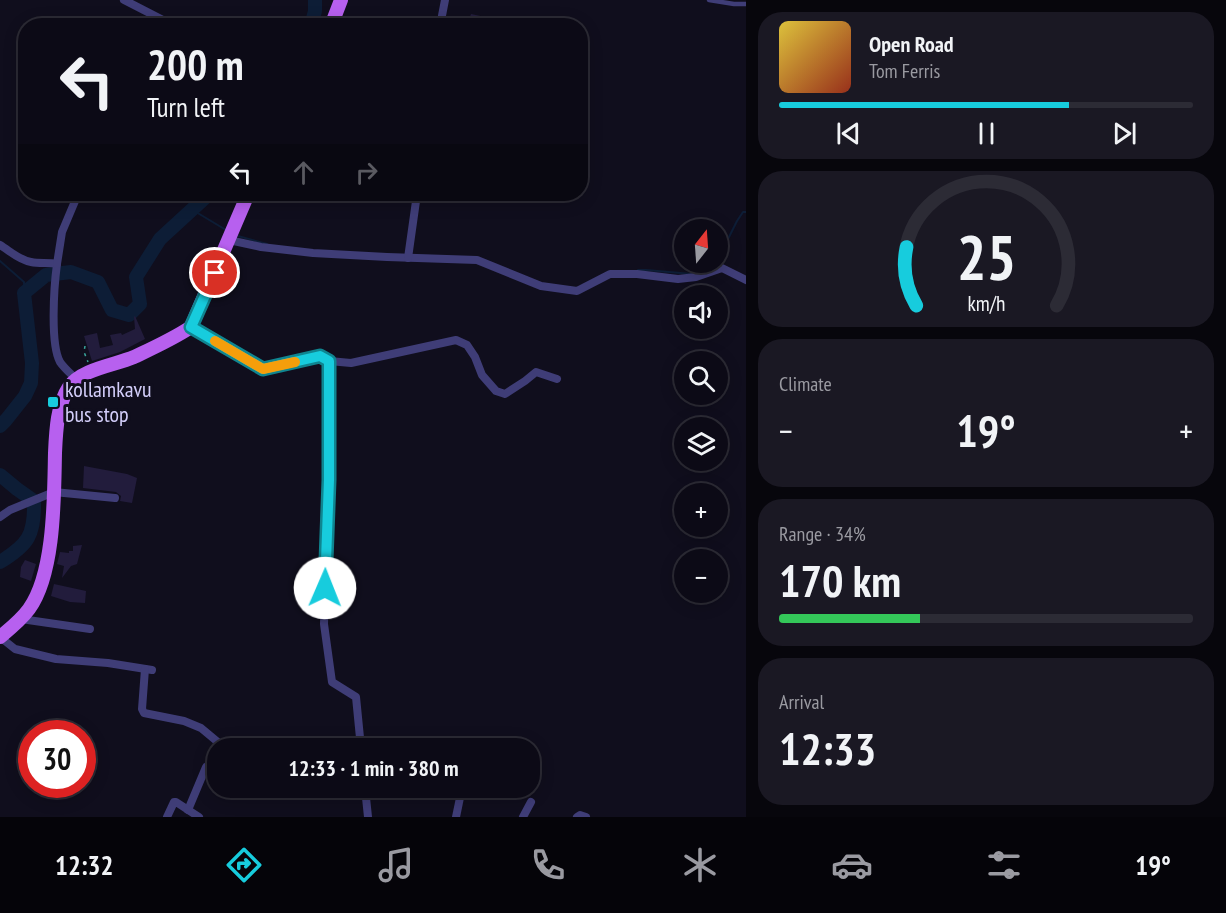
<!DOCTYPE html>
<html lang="en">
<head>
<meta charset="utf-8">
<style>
  body { margin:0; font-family:"PT Sans Narrow",sans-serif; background:#1a1823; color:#f1f3f6; height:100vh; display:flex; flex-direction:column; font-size:22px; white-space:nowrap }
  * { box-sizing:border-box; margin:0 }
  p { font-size:20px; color:#9a9aa1 }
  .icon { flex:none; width:33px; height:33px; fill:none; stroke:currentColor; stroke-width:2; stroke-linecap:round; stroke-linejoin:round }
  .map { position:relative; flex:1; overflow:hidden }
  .drawer { display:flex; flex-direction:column; gap:12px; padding:12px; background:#07060c; width:480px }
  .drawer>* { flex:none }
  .guide { position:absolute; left:18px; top:18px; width:570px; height:183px; border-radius:24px; box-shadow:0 3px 15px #0003,0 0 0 2px #2c2b35; background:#0c0a16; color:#f1f3f6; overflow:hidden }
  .needle { width:39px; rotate:17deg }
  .tools { position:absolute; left:674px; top:219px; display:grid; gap:12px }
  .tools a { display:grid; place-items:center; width:54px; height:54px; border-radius:50%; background:#0c0a16; box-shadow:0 3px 15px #0003,0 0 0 2px #2c2b35; font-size:30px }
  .speed { position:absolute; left:18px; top:720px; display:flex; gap:12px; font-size:30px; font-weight:700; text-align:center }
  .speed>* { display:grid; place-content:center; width:78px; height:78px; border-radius:50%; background:#0c0a16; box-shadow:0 3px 15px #0003,0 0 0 2px #2c2b35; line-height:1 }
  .speed .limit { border:9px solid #d22; background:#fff; color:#111 }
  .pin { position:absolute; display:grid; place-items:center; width:51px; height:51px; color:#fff; margin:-26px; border:3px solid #fff; border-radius:50%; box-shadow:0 2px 6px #0007 }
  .me { position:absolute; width:66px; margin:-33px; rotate:1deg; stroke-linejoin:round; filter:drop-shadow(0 0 4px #0008) }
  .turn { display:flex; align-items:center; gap:21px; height:126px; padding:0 30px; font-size:27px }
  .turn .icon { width:78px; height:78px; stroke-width:2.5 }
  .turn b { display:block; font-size:42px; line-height:51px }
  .lanes { display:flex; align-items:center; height:57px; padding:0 30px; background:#0003; justify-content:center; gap:30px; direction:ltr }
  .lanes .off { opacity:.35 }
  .big { font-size:45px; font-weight:600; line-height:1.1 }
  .drawer .widget { flex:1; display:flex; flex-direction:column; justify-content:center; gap:9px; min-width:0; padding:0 21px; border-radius:24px; background:#1a1823 }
  .drawer .dial { align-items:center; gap:0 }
  .dial svg { height:156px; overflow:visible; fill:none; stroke:#2c2b35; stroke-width:7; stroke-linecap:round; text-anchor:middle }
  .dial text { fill:#f1f3f6; stroke:none }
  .song { display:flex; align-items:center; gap:18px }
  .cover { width:72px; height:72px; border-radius:9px; background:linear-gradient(135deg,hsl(50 70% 55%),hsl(10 70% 35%)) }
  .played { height:6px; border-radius:3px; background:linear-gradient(90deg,#17ccdd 70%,#2c2b35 70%) }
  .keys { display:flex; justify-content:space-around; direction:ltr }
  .heat { display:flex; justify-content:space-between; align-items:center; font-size:33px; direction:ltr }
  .charge { height:9px; border-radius:4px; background:linear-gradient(90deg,#34c759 34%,#2c2b35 0) }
  .trip { position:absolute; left:207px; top:738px; width:333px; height:60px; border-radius:24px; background:#0c0a16; box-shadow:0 3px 15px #0003,0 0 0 2px #2c2b35; font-weight:600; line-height:60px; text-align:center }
  .tab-bar { display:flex; height:96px; justify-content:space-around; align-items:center; background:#050409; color:#9a9aa1 }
  .tab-bar .icon { width:42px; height:42px }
  .tab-bar .on { color:#17ccdd }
  .tab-bar b { font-size:27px; color:#f1f3f6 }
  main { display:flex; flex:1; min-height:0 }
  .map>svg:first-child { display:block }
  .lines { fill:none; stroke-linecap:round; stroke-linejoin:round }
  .stream { stroke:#0d1d36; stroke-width:2 }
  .river { stroke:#0d1d36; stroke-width:14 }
  .building { fill:#221c3c }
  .path { stroke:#39a39b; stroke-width:1.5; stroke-dasharray:3 4.5; stroke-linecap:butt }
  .lane { stroke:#3f3d77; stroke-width:4.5 }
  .street { stroke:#3f3d77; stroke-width:8 }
  .primary { stroke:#b760ef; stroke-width:14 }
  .route-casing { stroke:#0f8590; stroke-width:15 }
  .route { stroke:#17ccdd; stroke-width:10 }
  .slow { stroke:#f59e0b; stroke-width:10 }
  .poi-dot { fill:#17ccdd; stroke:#100e1d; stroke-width:2 }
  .labels { text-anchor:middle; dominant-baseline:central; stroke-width:6; stroke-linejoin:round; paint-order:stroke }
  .poi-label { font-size:22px; fill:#d3cefa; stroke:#100e1d; text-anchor:start }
</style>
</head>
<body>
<main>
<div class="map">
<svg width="746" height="817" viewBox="0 0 746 817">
  <rect width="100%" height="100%" fill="#100e1d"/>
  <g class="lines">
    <g class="stream">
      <path d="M 191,209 L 226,230"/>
      <path d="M 238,236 L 267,244"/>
      <path d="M 0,261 L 24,282 L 24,293"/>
      <path d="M 717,261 L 737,221 L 743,212 L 746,212"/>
      <path d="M 638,270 L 646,270 L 692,274 L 716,262"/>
    </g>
    <g class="river">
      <path d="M 311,26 L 315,11 L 315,0"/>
      <path d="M 0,426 L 6,420 L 25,396 L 31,383 L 32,363 L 24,293 L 46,275 L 71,272 L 98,282 L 112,310 L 129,315 L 140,304 L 136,277 L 160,239 L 209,194"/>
      <path d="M 0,475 L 17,489 L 34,501 C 35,535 28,545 0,562"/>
    </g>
  </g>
  <g class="building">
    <path d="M 471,14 L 485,17 L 485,20 L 495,26 L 467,26 Z"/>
    <path d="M 135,316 L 145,339 L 120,352 L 92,361 L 84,336 L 97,333 L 100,348 L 113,345 L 110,335 L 121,333 L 122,335 L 135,329 L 134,317 Z"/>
    <path d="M 84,466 L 127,474 L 137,478 L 132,503 L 120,501 L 121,496 L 116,492 L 83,488 Z"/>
    <path d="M 82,545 L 77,564 L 71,566 L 62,578 L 64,566 L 57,564 L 60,552 L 69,553 L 69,551 L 73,551 L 73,546 Z"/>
    <path d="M 25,560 L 36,564 L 31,581 L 20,577 L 21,567 Z"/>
    <path d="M 54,584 L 86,591 L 85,603 L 70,602 L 51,596 Z"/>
  </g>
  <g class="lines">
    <path class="path" d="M 85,346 L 84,352 L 88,362"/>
    <path class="lane" d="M 709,0 L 734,4 L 746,4"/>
    <g class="street">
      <path d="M 124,0 L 163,20 L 165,26"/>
      <path d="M 440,26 L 445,0"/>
      <path d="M 229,240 L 261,247 L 313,253 L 387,257 L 477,260 L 541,286 L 577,291 L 610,274 L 637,274 L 678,279 L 696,277 L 722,268 L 746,280"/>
      <path d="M 0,245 C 10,251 19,260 31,262 C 40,264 48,262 57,264 C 54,286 50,344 60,362 C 64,368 71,374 76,379"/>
      <path d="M 408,258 L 417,194"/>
      <path d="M 57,264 L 62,232 L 78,194"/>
      <path d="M 191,327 L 263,369 L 320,356 L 329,361 L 329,479 L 324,624 L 332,682 L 356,697 L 361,748"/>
      <path d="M 329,361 L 351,363 L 456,340 L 467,345 L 475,357 L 482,375 L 496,391 L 505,394 L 525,381 L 536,372 L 557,379"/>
      <path d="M 0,517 L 10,510 L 54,492 L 115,498"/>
      <path d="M 21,619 L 90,629"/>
      <path d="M 0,637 L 15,649 L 56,659 L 108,663 L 152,670"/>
      <path d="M 145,669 L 142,709 L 144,713 L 184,721 L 201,728 L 225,748"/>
      <path d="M 301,748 L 304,741 L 361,746"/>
      <path d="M 236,788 L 244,793"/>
      <path d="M 365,788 L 368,817"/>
      <path d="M 188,810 L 206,767 L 218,775"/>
      <path d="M 167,817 L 174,802 L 176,802 L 199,817"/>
      <path d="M 456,817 L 462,788"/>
      <path d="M 523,817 L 531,802"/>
      <path d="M 577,817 L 580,815 L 586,817"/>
    </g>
    <g class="primary">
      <path d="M 331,26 L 341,0"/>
      <path d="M 0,637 C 11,628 21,620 29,609 C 55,573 54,496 55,453 C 56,431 57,405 69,387 C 81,369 115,365 134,357 C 153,348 173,339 191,327 L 248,194"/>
    </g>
  </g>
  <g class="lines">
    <g class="route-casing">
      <path id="route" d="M 215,273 L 191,327 L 263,369 L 320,356 L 329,361 L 329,480 L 325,588"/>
    </g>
    <use href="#route" class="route"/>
    <path class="slow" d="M 215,341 L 263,369 L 295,362"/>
  </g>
  <rect class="poi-dot" x="47" y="396" width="12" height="12" rx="3"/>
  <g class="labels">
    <g class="poi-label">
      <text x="65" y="389">kollamkavu<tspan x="65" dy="25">bus stop</tspan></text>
    </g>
  </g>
</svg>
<div class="tools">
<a><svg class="needle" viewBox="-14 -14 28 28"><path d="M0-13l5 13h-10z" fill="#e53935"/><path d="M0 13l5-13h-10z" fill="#9a9aa1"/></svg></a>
<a><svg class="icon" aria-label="sound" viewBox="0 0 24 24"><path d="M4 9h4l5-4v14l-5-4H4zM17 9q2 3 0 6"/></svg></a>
<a><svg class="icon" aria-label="search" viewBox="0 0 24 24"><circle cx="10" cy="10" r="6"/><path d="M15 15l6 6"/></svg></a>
<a><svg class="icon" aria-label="layers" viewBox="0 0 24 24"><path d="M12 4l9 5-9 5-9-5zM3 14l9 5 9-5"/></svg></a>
<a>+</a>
<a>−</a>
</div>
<div class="speed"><div class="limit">30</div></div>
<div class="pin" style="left:215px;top:273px;background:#d93025"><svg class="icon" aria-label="arrive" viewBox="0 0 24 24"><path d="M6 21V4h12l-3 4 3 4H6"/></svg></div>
<svg class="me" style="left:325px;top:588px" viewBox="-20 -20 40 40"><circle r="19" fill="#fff"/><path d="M0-13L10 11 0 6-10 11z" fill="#17ccdd"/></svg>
<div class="trip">12:33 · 1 min · 380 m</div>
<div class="guide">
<div class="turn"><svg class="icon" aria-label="left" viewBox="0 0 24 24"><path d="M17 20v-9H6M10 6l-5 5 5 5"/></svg><div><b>200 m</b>Turn left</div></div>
<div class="lanes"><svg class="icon" aria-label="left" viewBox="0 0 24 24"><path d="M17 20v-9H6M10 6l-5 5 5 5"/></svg><svg class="icon off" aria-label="ahead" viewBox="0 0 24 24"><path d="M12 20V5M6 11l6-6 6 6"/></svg><svg class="icon off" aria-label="right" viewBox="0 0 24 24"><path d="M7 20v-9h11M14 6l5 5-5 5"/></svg></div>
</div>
</div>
<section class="drawer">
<div class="widget">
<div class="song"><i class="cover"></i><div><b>Open Road</b><p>Tom Ferris</p></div></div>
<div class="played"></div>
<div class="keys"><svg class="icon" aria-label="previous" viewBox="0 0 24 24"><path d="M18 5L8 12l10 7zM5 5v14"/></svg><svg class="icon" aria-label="pause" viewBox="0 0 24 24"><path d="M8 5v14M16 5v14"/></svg><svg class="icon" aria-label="next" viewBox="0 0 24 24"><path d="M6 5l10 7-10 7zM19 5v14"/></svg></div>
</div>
<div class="widget dial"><svg viewBox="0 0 100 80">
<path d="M14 69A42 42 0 1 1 86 69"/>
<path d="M14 69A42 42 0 0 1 9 39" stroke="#17ccdd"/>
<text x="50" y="56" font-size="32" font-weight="700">25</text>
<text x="50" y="72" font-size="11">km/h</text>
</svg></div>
<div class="widget"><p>Climate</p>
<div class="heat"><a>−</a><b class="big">19°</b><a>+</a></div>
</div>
<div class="widget"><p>Range · 34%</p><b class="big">170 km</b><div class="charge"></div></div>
<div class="widget"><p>Arrival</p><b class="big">12:33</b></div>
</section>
</main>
<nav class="tab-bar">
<b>12:32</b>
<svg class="icon on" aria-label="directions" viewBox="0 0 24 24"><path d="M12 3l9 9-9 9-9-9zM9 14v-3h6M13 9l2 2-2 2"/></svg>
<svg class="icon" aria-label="music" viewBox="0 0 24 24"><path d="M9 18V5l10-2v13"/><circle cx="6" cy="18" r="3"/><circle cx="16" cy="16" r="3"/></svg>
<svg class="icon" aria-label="phone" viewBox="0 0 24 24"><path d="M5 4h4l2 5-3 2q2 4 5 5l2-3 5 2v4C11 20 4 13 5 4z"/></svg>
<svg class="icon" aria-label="climate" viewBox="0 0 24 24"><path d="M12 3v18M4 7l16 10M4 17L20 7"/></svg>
<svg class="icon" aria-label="car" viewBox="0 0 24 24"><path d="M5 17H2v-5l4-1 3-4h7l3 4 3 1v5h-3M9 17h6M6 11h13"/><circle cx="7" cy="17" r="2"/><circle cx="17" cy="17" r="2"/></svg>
<svg class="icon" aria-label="filters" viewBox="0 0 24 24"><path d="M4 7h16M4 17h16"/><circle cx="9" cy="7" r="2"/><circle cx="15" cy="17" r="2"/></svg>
<b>19°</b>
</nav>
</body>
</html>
